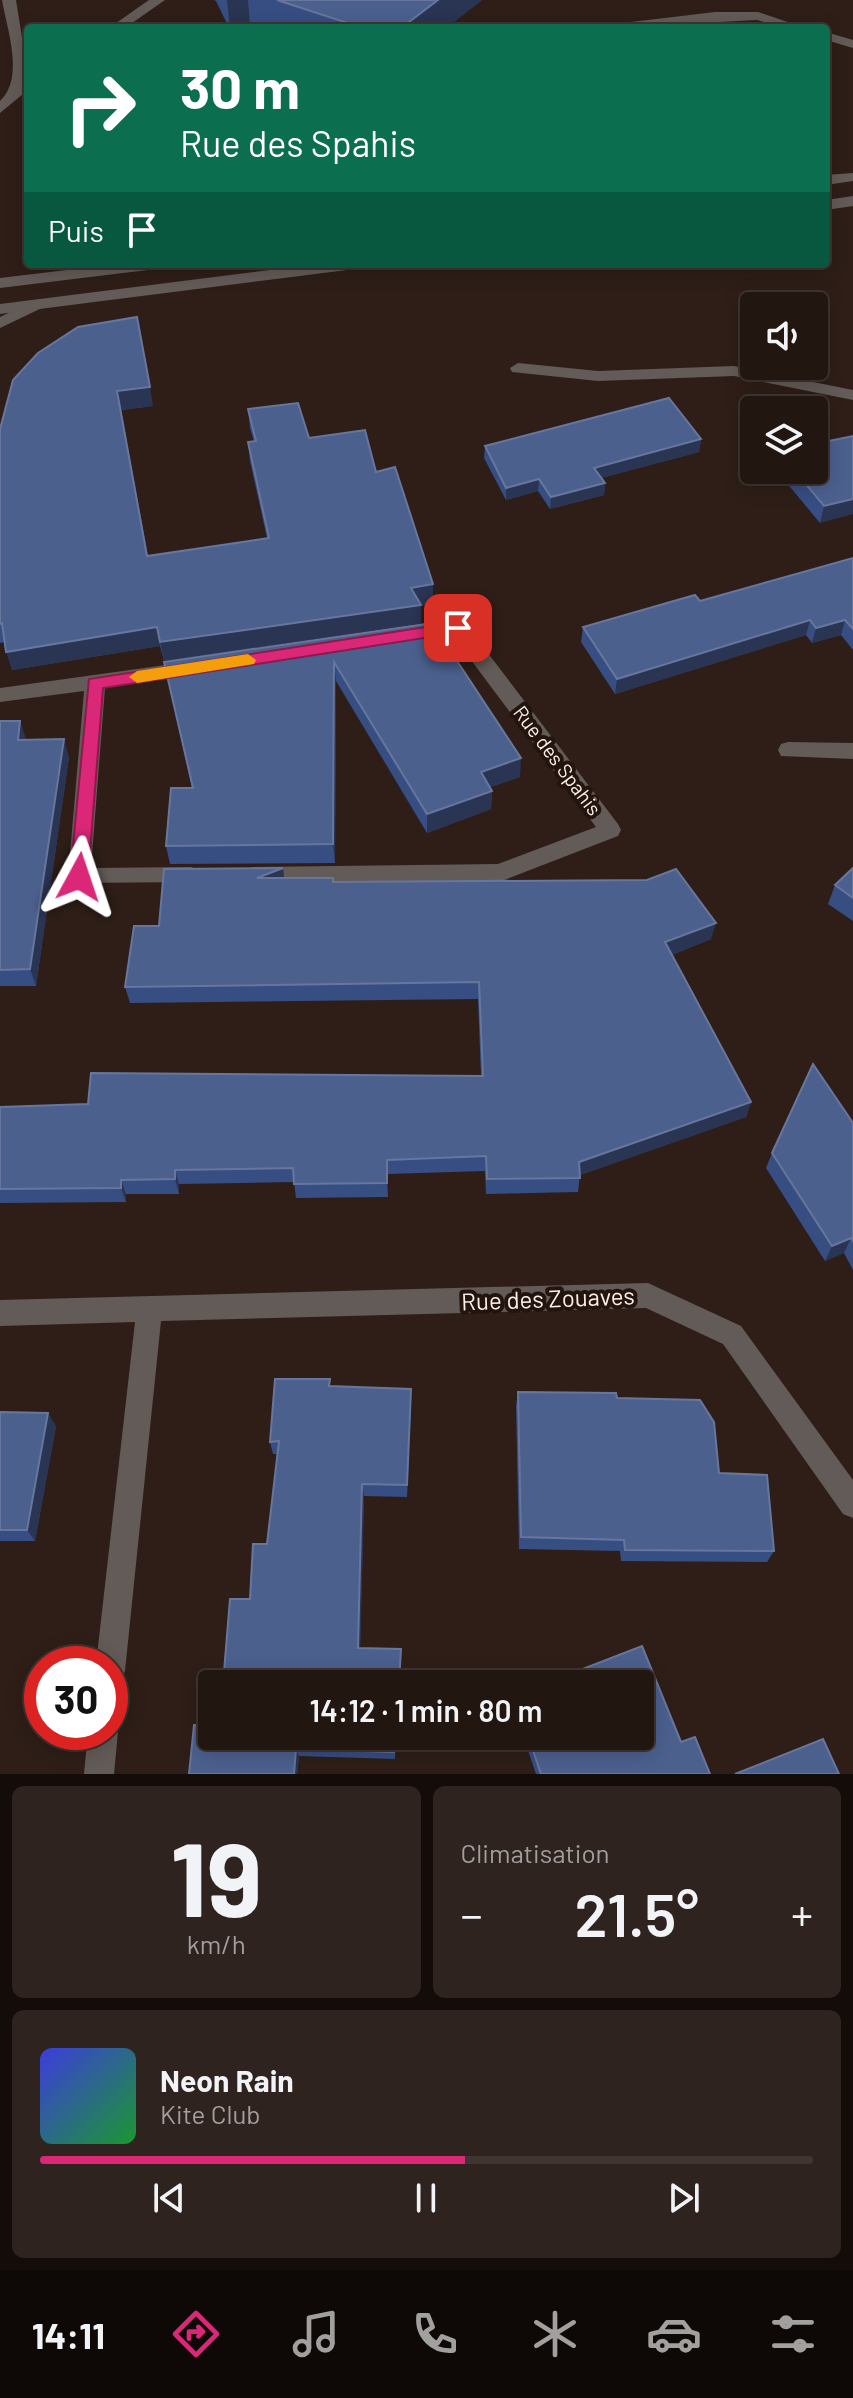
<!DOCTYPE html>
<html lang="fr">
<head>
<meta charset="utf-8">
<style>
  body { margin:0; font-family:Barlow,sans-serif; background:#2e231f; color:#f1f3f6; height:100vh; display:flex; flex-direction:column; font-size:30px; white-space:nowrap }
  * { box-sizing:border-box; margin:0 }
  p { font-size:26px; color:#a29f9f }
  .icon { flex:none; width:44px; height:44px; fill:none; stroke:currentColor; stroke-width:2; stroke-linecap:round; stroke-linejoin:round }
  .map { position:relative; height:1774px; overflow:hidden }
  .panel { display:flex; flex-direction:column; gap:12px; padding:12px; background:#130c09; flex:1 }
  .panel>* { flex:none }
  .hud { position:absolute; left:24px; top:24px; width:806px; height:244px; border-radius:8px; box-shadow:0 4px 20px #0003,0 0 0 2px #3f3531; background:#0b6e4f; color:#fff; overflow:hidden }
  .controls { position:absolute; left:740px; top:292px; display:grid; gap:16px }
  .controls a { display:grid; place-items:center; width:88px; height:88px; border-radius:8px; background:#221611; box-shadow:0 4px 20px #0003,0 0 0 2px #3f3531; font-size:40px }
  .speed { position:absolute; left:24px; top:1646px; display:flex; gap:16px; font-size:40px; font-weight:700; text-align:center }
  .speed>* { display:grid; place-content:center; width:104px; height:104px; border-radius:50%; background:#221611; box-shadow:0 4px 20px #0003,0 0 0 2px #3f3531; line-height:1 }
  .speed .limit { border:12px solid #d22; background:#fff; color:#111 }
  .pin { position:absolute; display:grid; place-items:center; width:68px; height:68px; color:#fff; margin:-34px; border-radius:16px; box-shadow:0 4px 12px #0006 }
  .me { position:absolute; width:88px; margin:-44px; rotate:5deg; stroke-linejoin:round; filter:drop-shadow(0 0 6px #0008) }
  .turn { display:flex; align-items:center; gap:28px; height:168px; padding:0 24px; font-size:36px }
  .turn .icon { width:104px; height:104px; stroke-width:2.5 }
  .turn b { display:block; font-size:56px; line-height:68px }
  .then { display:flex; align-items:center; height:76px; padding:0 24px; background:#0003; gap:16px; font-size:30px }
  .big { font-size:60px; font-weight:600; line-height:1.1 }
  .panel .tile { flex:1; display:flex; flex-direction:column; justify-content:center; gap:12px; min-width:0; padding:0 28px; border-radius:12px; background:#2e231f }
  .panel .dial { align-items:center; gap:0 }
  .dial b { font-size:104px; line-height:1 }
  .song { display:flex; align-items:center; gap:24px }
  .cover { width:96px; height:96px; border-radius:12px; background:linear-gradient(135deg,hsl(240 70% 55%),hsl(130 70% 35%)) }
  .played { height:8px; border-radius:4px; background:linear-gradient(90deg,#db2777 55%,#3f3531 55%) }
  .keys { display:flex; justify-content:space-around; direction:ltr }
  .heat { display:flex; justify-content:space-between; align-items:center; font-size:44px; direction:ltr }
  .panel .tiles { flex:1; display:grid; gap:12px; grid-template-columns:1fr 1fr }
  .tile:last-child { grid-column:span 2 }
  .trip { position:absolute; left:198px; top:1670px; width:456px; height:80px; border-radius:8px; background:#221611; box-shadow:0 4px 20px #0003,0 0 0 2px #3f3531; font-weight:600; line-height:80px; text-align:center }
  .tabs { display:flex; height:128px; justify-content:space-around; align-items:center; background:#0e0907; color:#a29f9f }
  .tabs .icon { width:56px; height:56px }
  .tabs .active { color:#db2777 }
  .tabs b { font-size:36px; color:#f1f3f6 }
  .map>svg:first-child { display:block }
  .lines { fill:none; stroke-linecap:round; stroke-linejoin:round }
  .service { fill:#635b57; fill-rule:evenodd }
  .minor { fill:#635b57; fill-rule:evenodd }
  .tertiary { fill:#635b57; fill-rule:evenodd }
  .wall { fill:#374e83 }
  .shaded-wall { fill:#2a3453 }
  .building { fill:#4c608e; stroke:#67769d; stroke-width:2 }
  .route { fill:#db2777; stroke:#8e194d; stroke-width:2 }
  .slow { fill:#f59e0b }
  .labels { text-anchor:middle; dominant-baseline:central; stroke-width:8; stroke-linejoin:round; paint-order:stroke }
  .street-label { font-size:20px; fill:#fbf0eb; stroke:#24140e }
  .near-street-label { font-size:24px; fill:#fbf0eb; stroke:#24140e }
</style>
</head>
<body>
<div class="map">
<svg width="853" height="1774" viewBox="0 0 853 1774">
  <rect width="100%" height="100%" fill="#2e1e17"/>
  <g class="lines">
    <g class="service">
      <path d="M 2,0 L 16,0 L 27,69 L 23,94 L 0,113 L 0,101 C 25,78 7,30 2,0 Z"/>
      <path d="M 149,0 L 165,0 L 125,28 L 109,28 Z"/>
      <path d="M 715,12 L 758,12 L 805,28 L 784,28 L 757,20 L 607,28 L 614,24 Z"/>
      <path d="M 826,32 L 853,40 L 853,48 L 826,40 Z"/>
    </g>
    <g class="minor">
      <path d="M 38,299 L 46,304 L 44,307 L 0,328 L 0,317 Z"/>
      <path d="M 518,363 L 598,371 L 734,366 L 853,390 L 853,400 L 734,376 L 598,381 L 512,372 L 510,368 Z"/>
      <path d="M 458,621 L 465,623 L 618,824 L 621,830 L 618,836 L 499,882 L 245,882 L 242,876 L 245,870 L 253,867 L 498,864 L 596,827 L 453,636 L 411,642 L 401,635 L 411,628 Z"/>
      <path d="M 195,661 L 205,668 L 202,673 L 105,688 L 91,868 L 191,867 L 199,870 L 202,876 L 199,882 L 71,883 L 68,877 L 84,691 L 0,702 L 0,688 Z"/>
      <path d="M 788,742 L 853,743 L 853,759 L 781,756 L 778,750 L 781,744 Z"/>
      <path d="M 648,1283 L 741,1326 L 853,1480 L 853,1518 L 843,1514 L 723,1344 L 646,1308 L 161,1321 L 125,1671 L 121,1682 L 110,1686 L 110,1664 L 96,1664 L 135,1322 L 0,1326 L 0,1300 Z"/>
      <path d="M 110,1720 L 118,1732 L 114,1774 L 84,1774 L 88,1732 L 110,1732 Z"/>
    </g>
    <g class="tertiary">
      <path d="M 853,173 L 853,181 L 826,185 L 826,175 Z"/>
      <path d="M 853,196 L 853,206 L 826,210 L 826,200 Z"/>
      <path d="M 117,264 L 164,264 L 156,269 L 0,288 L 0,278 Z"/>
      <path d="M 317,264 L 363,264 L 355,269 L 0,314 L 0,304 Z"/>
    </g>
  </g>
  <g class="wall">
    <path d="M 214,0 L 482,0 L 446,28 L 260,28 L 250,25 L 239,28 L 229,28 L 216,1 Z"/>
    <path d="M 38,353 L 153,406 L 121,410 L 148,556 L 267,538 L 250,461 L 248,442 L 254,442 L 250,428 L 248,409 L 376,472 L 433,584 L 433,603 L 421,605 L 421,623 L 164,661 L 160,646 L 12,670 L 5,642 L 0,643 L 0,429 Z"/>
    <path d="M 853,436 L 820,523 L 776,470 L 814,470 Z"/>
    <path d="M 701,439 L 699,452 L 601,478 L 605,483 L 604,495 L 550,509 L 538,491 L 506,500 L 484,458 L 485,446 Z"/>
    <path d="M 853,558 L 853,650 L 841,635 L 812,643 L 806,635 L 615,694 L 581,642 L 583,627 L 700,601 Z"/>
    <path d="M 432,623 L 520,777 L 490,787 L 492,791 L 491,809 L 427,833 L 336,681 L 335,863 L 170,864 L 166,846 L 192,788 L 164,662 Z"/>
    <path d="M 0,721 L 26,740 L 69,757 L 36,986 L 0,986 Z"/>
    <path d="M 283,868 L 284,878 L 333,882 L 711,939 L 672,955 L 751,1102 L 746,1117 L 580,1175 L 578,1192 L 486,1194 L 485,1171 L 387,1174 L 388,1197 L 296,1198 L 294,1182 L 179,1184 L 179,1194 L 126,1194 L 126,1202 L 0,1203 L 0,1107 L 88,1104 L 481,1076 L 478,999 L 130,1003 L 125,987 L 159,926 Z"/>
    <path d="M 853,868 L 853,921 L 828,904 L 835,885 Z"/>
    <path d="M 853,1123 L 853,1270 L 844,1253 L 825,1261 L 766,1168 L 772,1153 Z"/>
    <path d="M 331,1386 L 411,1403 L 407,1497 L 364,1496 L 360,1648 L 401,1649 L 400,1684 L 250,1599 L 267,1544 L 278,1454 L 273,1454 L 270,1442 Z"/>
    <path d="M 518,1392 L 617,1398 L 719,1473 L 774,1551 L 767,1562 L 621,1561 L 620,1551 L 519,1549 L 516,1406 Z"/>
    <path d="M 0,1412 L 56,1426 L 35,1541 L 0,1541 Z"/>
    <path d="M 212,1736 L 396,1736 L 395,1759 L 299,1756 L 297,1774 L 189,1774 Z"/>
    <path d="M 523,1736 L 640,1736 L 710,1774 L 536,1774 Z"/>
  </g>
  <g class="shaded-wall">
    <path d="M 227,0 L 248,0 L 250,25 L 239,28 L 230,28 Z"/>
    <path d="M 438,0 L 482,0 L 446,28 L 401,28 Z"/>
    <path d="M 150,387 L 153,406 L 121,410 L 117,391 Z"/>
    <path d="M 701,439 L 699,452 L 593,480 L 594,468 Z"/>
    <path d="M 539,479 L 538,491 L 506,500 L 506,488 Z"/>
    <path d="M 605,483 L 604,495 L 550,509 L 551,497 Z"/>
    <path d="M 853,499 L 853,514 L 820,523 L 824,506 Z"/>
    <path d="M 433,584 L 433,603 L 421,605 L 421,623 L 164,661 L 160,642 L 411,588 Z"/>
    <path d="M 810,620 L 806,635 L 615,694 L 617,679 Z"/>
    <path d="M 845,620 L 841,635 L 812,643 L 816,628 Z"/>
    <path d="M 157,627 L 160,646 L 12,670 L 6,652 Z"/>
    <path d="M 334,662 L 336,681 L 335,863 L 333,844 Z"/>
    <path d="M 20,721 L 26,739 L 23,758 L 18,740 Z"/>
    <path d="M 64,739 L 69,757 L 36,986 L 30,969 Z"/>
    <path d="M 521,758 L 520,777 L 480,791 L 481,772 Z"/>
    <path d="M 492,791 L 491,809 L 427,833 L 427,814 Z"/>
    <path d="M 283,868 L 285,886 L 257,878 Z"/>
    <path d="M 716,923 L 711,939 L 661,959 L 665,942 Z"/>
    <path d="M 751,1102 L 746,1117 L 577,1176 L 579,1162 Z"/>
    <path d="M 175,1170 L 179,1184 L 179,1194 L 175,1179 Z"/>
    <path d="M 121,1180 L 126,1194 L 126,1202 L 121,1188 Z"/>
    <path d="M 851,1238 L 844,1253 L 825,1261 L 832,1246 Z"/>
    <path d="M 411,1389 L 411,1403 L 407,1497 L 407,1485 Z"/>
    <path d="M 48,1413 L 56,1426 L 35,1541 L 27,1530 Z"/>
    <path d="M 362,1484 L 364,1496 L 360,1657 L 358,1648 Z"/>
    <path d="M 296,1749 L 299,1756 L 297,1774 L 294,1774 Z"/>
  </g>
  <g class="building">
    <path d="M 277,0 L 438,0 L 401,28 L 363,28 Z"/>
    <path d="M 137,317 L 150,387 L 117,391 L 147,556 L 269,538 L 248,442 L 256,441 L 248,409 L 298,403 L 309,438 L 365,430 L 376,472 L 395,467 L 433,584 L 411,588 L 421,605 L 160,642 L 157,627 L 6,652 L 2,623 L 0,624 L 0,429 L 13,380 L 38,353 L 78,327 Z"/>
    <path d="M 669,398 L 701,439 L 594,468 L 605,483 L 551,497 L 539,479 L 506,488 L 485,446 Z"/>
    <path d="M 853,436 L 853,499 L 824,506 L 794,470 L 814,470 L 814,444 Z"/>
    <path d="M 853,558 L 853,629 L 845,620 L 816,628 L 810,620 L 617,679 L 583,627 L 695,595 L 700,601 Z"/>
    <path d="M 432,623 L 521,758 L 481,772 L 492,791 L 427,814 L 334,662 L 333,844 L 166,846 L 171,788 L 193,788 L 164,662 Z"/>
    <path d="M 0,721 L 20,721 L 18,740 L 64,739 L 30,969 L 0,970 Z"/>
    <path d="M 283,868 L 257,878 L 333,878 L 333,882 L 647,880 L 676,869 L 716,923 L 665,942 L 751,1102 L 579,1162 L 580,1178 L 487,1179 L 486,1156 L 387,1160 L 387,1183 L 294,1184 L 293,1168 L 175,1170 L 175,1179 L 121,1180 L 121,1188 L 0,1189 L 0,1107 L 88,1104 L 91,1073 L 483,1076 L 479,982 L 125,987 L 134,926 L 159,926 L 164,869 Z"/>
    <path d="M 853,868 L 853,898 L 835,885 Z"/>
    <path d="M 813,1064 L 853,1123 L 853,1241 L 851,1238 L 832,1246 L 772,1153 Z"/>
    <path d="M 275,1379 L 330,1379 L 329,1386 L 411,1389 L 407,1485 L 362,1484 L 358,1648 L 401,1649 L 399,1684 L 223,1684 L 230,1599 L 250,1599 L 253,1544 L 267,1544 L 279,1441 L 270,1442 Z"/>
    <path d="M 518,1392 L 616,1393 L 617,1398 L 700,1400 L 714,1422 L 719,1473 L 767,1475 L 774,1551 L 625,1550 L 624,1540 L 521,1537 Z"/>
    <path d="M 0,1412 L 48,1413 L 27,1530 L 0,1530 Z"/>
    <path d="M 642,1646 L 681,1742 L 695,1737 L 710,1774 L 541,1774 L 528,1736 L 640,1736 L 640,1684 L 544,1684 Z"/>
    <path d="M 194,1725 L 212,1726 L 212,1736 L 395,1736 L 394,1752 L 296,1749 L 294,1774 L 189,1774 Z"/>
    <path d="M 823,1739 L 839,1774 L 735,1774 Z"/>
  </g>
  <path class="route" d="M 458,622 L 463,624 L 463,632 L 103,688 L 88,877 L 79,884 L 72,882 L 70,877 L 89,679 Z"/>
  <path class="slow" d="M 248,654 L 256,660 L 254,664 L 137,683 L 129,677 L 137,671 Z"/>
  <g class="labels">
    <g class="street-label">
      <text transform="translate(558 760) rotate(53)">Rue des Spahis</text>
    </g>
    <g class="near-street-label">
      <text transform="translate(548 1298) rotate(-2)">Rue des Zouaves</text>
    </g>
  </g>
</svg>
<div class="controls">
<a><svg class="icon" aria-label="sound" viewBox="0 0 24 24"><path d="M4 9h4l5-4v14l-5-4H4zM17 9q2 3 0 6"/></svg></a>
<a><svg class="icon" aria-label="layers" viewBox="0 0 24 24"><path d="M12 4l9 5-9 5-9-5zM3 14l9 5 9-5"/></svg></a>
</div>
<div class="speed"><div class="limit">30</div></div>
<div class="pin" style="left:458px;top:628px;background:#d93025"><svg class="icon" aria-label="arrive" viewBox="0 0 24 24"><path d="M6 21V4h12l-3 4 3 4H6"/></svg></div>
<svg class="me" style="left:79px;top:877px" viewBox="-20 -20 40 40"><path d="M0-17L14 15 0 8-14 15z" fill="#db2777" stroke="#fff" stroke-width="4"/></svg>
<div class="trip">14:12 · 1 min · 80 m</div>
<div class="hud">
<div class="turn"><svg class="icon" aria-label="right" viewBox="0 0 24 24"><path d="M7 20v-9h11M14 6l5 5-5 5"/></svg><div><b>30 m</b>Rue des Spahis</div></div>
<div class="then">Puis<svg class="icon" aria-label="arrive" viewBox="0 0 24 24"><path d="M6 21V4h12l-3 4 3 4H6"/></svg></div>
</div>
</div>
<section class="panel">
<div class="tiles">
<div class="tile dial"><b>19</b><p>km/h</p></div>
<div class="tile"><p>Climatisation</p>
<div class="heat"><a>−</a><b class="big">21.5°</b><a>+</a></div>
</div>
<div class="tile">
<div class="song"><i class="cover"></i><div><b>Neon Rain</b><p>Kite Club</p></div></div>
<div class="played"></div>
<div class="keys"><svg class="icon" aria-label="previous" viewBox="0 0 24 24"><path d="M18 5L8 12l10 7zM5 5v14"/></svg><svg class="icon" aria-label="pause" viewBox="0 0 24 24"><path d="M8 5v14M16 5v14"/></svg><svg class="icon" aria-label="next" viewBox="0 0 24 24"><path d="M6 5l10 7-10 7zM19 5v14"/></svg></div>
</div>
</div>
</section>
<nav class="tabs">
<b>14:11</b>
<svg class="icon active" aria-label="directions" viewBox="0 0 24 24"><path d="M12 3l9 9-9 9-9-9zM9 14v-3h6M13 9l2 2-2 2"/></svg>
<svg class="icon" aria-label="music" viewBox="0 0 24 24"><path d="M9 18V5l10-2v13"/><circle cx="6" cy="18" r="3"/><circle cx="16" cy="16" r="3"/></svg>
<svg class="icon" aria-label="phone" viewBox="0 0 24 24"><path d="M5 4h4l2 5-3 2q2 4 5 5l2-3 5 2v4C11 20 4 13 5 4z"/></svg>
<svg class="icon" aria-label="climate" viewBox="0 0 24 24"><path d="M12 3v18M4 7l16 10M4 17L20 7"/></svg>
<svg class="icon" aria-label="car" viewBox="0 0 24 24"><path d="M5 17H2v-5l4-1 3-4h7l3 4 3 1v5h-3M9 17h6M6 11h13"/><circle cx="7" cy="17" r="2"/><circle cx="17" cy="17" r="2"/></svg>
<svg class="icon" aria-label="filters" viewBox="0 0 24 24"><path d="M4 7h16M4 17h16"/><circle cx="9" cy="7" r="2"/><circle cx="15" cy="17" r="2"/></svg>
</nav>
</body>
</html>
